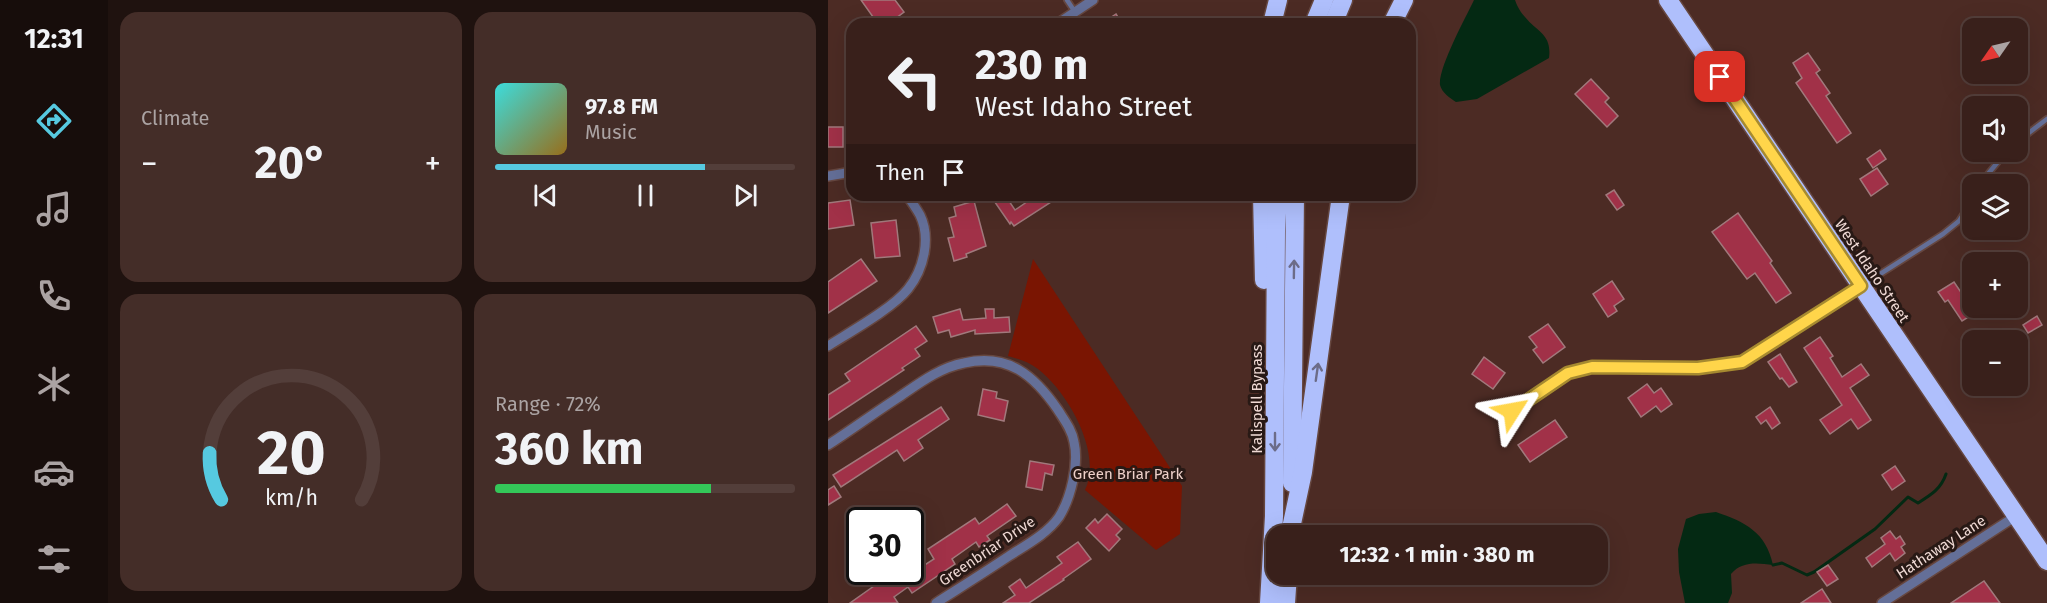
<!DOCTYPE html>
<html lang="en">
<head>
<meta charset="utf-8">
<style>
  body { margin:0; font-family:"Fira Sans",sans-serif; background:#442d28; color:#f1f3f6; height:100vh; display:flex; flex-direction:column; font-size:22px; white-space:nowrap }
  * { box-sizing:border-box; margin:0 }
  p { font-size:20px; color:#aba3a3 }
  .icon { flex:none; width:33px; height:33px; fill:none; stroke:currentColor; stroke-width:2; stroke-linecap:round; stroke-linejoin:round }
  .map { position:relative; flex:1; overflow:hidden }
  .sheet { display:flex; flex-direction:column; gap:12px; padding:12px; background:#1f120f; width:720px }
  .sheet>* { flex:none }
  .top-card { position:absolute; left:18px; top:18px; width:570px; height:183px; border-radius:18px; box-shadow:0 6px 24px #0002,0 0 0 2px #533e3a; background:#39201b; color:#f1f3f6; overflow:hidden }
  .needle { width:39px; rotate:236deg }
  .buttons { position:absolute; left:1134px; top:18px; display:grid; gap:12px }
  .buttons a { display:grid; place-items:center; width:66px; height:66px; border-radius:12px; background:#39201b; box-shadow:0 6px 24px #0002,0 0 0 2px #533e3a; font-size:30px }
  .speed { position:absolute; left:18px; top:507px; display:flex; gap:12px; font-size:30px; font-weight:700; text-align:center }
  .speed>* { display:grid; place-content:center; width:78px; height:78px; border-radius:50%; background:#39201b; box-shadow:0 6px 24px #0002,0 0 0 2px #533e3a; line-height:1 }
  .speed .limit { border:3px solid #111; border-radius:9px; background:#fff; color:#111 }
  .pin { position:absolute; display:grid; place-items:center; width:51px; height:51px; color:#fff; margin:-26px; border-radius:12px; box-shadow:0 3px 9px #0006 }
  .me { position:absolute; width:66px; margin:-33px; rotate:56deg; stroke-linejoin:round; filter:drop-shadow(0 0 4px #0008) }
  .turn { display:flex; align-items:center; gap:21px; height:126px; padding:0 30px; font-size:27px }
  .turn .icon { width:78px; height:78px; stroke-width:2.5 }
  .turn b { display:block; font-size:42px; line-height:51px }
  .then { display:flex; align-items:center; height:57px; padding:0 30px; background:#0003; gap:12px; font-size:22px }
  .big { font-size:45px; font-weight:700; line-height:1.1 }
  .sheet .widget { flex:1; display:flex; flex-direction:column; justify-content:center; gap:9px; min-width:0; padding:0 21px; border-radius:18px; background:#442d28 }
  .sheet .dial { align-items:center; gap:0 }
  .dial svg { height:156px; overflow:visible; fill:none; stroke:#533e3a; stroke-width:7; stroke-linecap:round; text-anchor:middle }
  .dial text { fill:#f1f3f6; stroke:none }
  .song { display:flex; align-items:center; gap:18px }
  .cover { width:72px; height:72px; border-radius:9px; background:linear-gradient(135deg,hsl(180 70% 55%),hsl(40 70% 35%)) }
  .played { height:6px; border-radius:3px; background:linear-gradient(90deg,#56c9e0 70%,#533e3a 70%) }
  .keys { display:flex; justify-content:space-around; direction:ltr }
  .heat { display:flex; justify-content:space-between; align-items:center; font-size:33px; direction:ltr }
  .charge { height:9px; border-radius:4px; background:linear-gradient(90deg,#34c759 72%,#533e3a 0) }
  .sheet .tiles { flex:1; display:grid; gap:12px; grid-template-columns:repeat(2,1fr) }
  .trip { position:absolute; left:438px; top:525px; width:342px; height:60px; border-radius:18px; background:#39201b; box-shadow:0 6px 24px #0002,0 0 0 2px #533e3a; font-weight:700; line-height:60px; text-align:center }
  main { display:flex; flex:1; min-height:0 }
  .menu { display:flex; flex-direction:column; width:108px; justify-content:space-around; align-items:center; background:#170d0b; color:#aba3a3 }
  .menu .icon { width:42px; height:42px }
  .menu .on { color:#56c9e0 }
  .menu b { font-size:27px; color:#f1f3f6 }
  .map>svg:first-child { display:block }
  .green { fill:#7a1502 }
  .water { fill:#042913 }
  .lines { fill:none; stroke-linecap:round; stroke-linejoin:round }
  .stream { stroke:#042913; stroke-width:3 }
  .building { fill:#a13148; stroke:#a1797c; stroke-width:1.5 }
  .lane-casing { stroke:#664740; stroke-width:8 }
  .street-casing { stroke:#664740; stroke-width:12 }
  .highway-casing { stroke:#664740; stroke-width:21 }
  .lane { stroke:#646f98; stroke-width:4.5 }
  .street { stroke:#646f98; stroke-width:9 }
  .highway { stroke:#afbffc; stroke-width:18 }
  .oneway { stroke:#6c6c88 }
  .route-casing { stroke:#a68a30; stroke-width:15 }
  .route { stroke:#ffd54a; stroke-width:10 }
  .labels { text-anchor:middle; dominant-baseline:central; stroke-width:6; stroke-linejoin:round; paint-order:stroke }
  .street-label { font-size:15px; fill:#efd9d4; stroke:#281915 }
  .park-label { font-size:15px; fill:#eed0c9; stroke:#281915 }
</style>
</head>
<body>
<main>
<nav class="menu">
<b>12:31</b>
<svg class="icon on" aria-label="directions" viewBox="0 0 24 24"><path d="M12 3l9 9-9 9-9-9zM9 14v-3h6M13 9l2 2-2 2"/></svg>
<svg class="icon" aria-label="music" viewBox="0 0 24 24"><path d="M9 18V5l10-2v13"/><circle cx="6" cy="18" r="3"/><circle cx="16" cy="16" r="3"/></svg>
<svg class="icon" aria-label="phone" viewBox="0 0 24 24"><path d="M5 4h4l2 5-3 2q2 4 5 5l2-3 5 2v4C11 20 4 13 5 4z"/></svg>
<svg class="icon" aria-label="climate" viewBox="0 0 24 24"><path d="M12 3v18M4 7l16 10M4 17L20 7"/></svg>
<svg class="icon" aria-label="car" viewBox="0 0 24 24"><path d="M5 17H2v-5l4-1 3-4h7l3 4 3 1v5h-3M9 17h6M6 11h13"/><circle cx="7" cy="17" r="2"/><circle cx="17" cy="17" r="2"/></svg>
<svg class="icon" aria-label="filters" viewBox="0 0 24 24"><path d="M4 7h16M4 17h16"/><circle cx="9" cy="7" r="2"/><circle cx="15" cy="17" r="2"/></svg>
</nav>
<section class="sheet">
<div class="tiles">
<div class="widget"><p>Climate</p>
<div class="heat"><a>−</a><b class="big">20°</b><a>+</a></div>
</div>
<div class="widget">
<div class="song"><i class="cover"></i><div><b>97.8 FM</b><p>Music</p></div></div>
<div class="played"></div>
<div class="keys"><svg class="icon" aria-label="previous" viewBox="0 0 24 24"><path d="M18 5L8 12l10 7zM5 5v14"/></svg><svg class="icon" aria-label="pause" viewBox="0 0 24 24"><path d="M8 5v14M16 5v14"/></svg><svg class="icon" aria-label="next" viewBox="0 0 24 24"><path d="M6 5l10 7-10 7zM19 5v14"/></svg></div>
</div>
<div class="widget dial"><svg viewBox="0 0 100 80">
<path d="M14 69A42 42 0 1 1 86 69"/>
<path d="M14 69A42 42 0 0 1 8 45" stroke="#56c9e0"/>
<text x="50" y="56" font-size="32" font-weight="700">20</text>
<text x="50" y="72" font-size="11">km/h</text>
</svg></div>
<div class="widget"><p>Range · 72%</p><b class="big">360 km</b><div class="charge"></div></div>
</div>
</section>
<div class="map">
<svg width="1219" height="603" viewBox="0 0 1219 603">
  <rect width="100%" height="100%" fill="#4c2b24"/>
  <path class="green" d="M 205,259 L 354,486 L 352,534 L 328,550 L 257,490 C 275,453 239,391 210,369 C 201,362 191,359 180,356 Z"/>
  <g class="water">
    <path d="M 646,0 L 687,0 C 689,6 693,13 697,17 C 710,33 724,34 721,58 L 649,99 L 628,102 C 622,98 614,93 612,85 C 610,68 638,17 646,0 Z"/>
    <path d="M 888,512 C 917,522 938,532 945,565 C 929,563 914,561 903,574 L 904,593 L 900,603 L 857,603 L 851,572 L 850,549 L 858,519 L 871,514 Z"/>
  </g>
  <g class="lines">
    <path class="stream" d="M 945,565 L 954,563 L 979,575 L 986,572 L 1047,529 L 1080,497 L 1090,503 C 1103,495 1113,489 1118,474"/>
  </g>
  <g class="building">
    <path d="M 33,0 L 67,0 L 76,12 L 60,24 L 50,24 Z"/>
    <path d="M 288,14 L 294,24 L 273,24 Z"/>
    <path d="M 980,53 L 992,70 L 988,73 L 1002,93 L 998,96 L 1023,133 L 1009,143 L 968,83 L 974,78 L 965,63 Z"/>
    <path d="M 763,79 L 781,98 L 777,102 L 790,116 L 779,127 L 747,94 Z"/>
    <rect x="0" y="127" width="15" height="20"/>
    <path d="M 1052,150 L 1058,159 L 1045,168 L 1039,159 Z"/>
    <path d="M 1049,168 L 1060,184 L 1043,196 L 1032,179 Z"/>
    <path d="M 786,190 L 796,205 L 789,210 L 778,195 Z"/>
    <path d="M 162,195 L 177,195 L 187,210 L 209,195 L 234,195 L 186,226 L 183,222 L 182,224 Z"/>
    <path d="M 22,200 L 26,225 L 0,229 L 0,203 Z"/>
    <path d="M 146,201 L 158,246 L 138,254 L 139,257 L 126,261 L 120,238 L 126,237 L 121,218 L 128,216 L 126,207 Z"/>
    <path d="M 910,213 L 944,261 L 942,263 L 963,293 L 948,303 L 927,273 L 919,279 L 884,232 Z"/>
    <path d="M 68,220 L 72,256 L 47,258 L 43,223 Z"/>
    <path d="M 33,259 L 49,281 L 0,313 L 0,282 Z"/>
    <path d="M 784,281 L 796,299 L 786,306 L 789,311 L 780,317 L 765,294 Z"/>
    <path d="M 1126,282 L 1147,313 L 1134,321 L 1120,300 L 1117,302 L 1110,292 Z"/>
    <path d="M 132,309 L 135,320 L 158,318 L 157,309 L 166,309 L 166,318 L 181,317 L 182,332 L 147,334 L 147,330 L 123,337 L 121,330 L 110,333 L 105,317 Z"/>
    <path d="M 1209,316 L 1214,325 L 1200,333 L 1195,325 Z"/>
    <path d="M 720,324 L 737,347 L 715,363 L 705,350 L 709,347 L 701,337 Z"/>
    <path d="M 88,326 L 99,341 L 87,349 L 92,356 L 74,368 L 76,370 L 0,420 L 0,395 L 22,381 L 17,374 Z"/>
    <path d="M 992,337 L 1005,356 L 1002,358 L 1014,377 L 1033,364 L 1041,375 L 1022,388 L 1043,420 L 1030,429 L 1023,419 L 1002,434 L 992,420 L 1014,405 L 976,348 Z"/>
    <path d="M 952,354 L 969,382 L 961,387 L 954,378 L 952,379 L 940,362 Z"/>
    <path d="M 656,357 L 677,373 L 665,389 L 644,374 Z"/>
    <path d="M 819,384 L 826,393 L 833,388 L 844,404 L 833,412 L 828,406 L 813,417 L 800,398 Z"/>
    <path d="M 155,389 L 169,392 L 168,398 L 180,401 L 176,421 L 150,415 Z"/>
    <path d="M 113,407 L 121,419 L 90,440 L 95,448 L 76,461 L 69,450 L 13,487 L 5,475 Z"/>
    <path d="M 942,407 L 952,423 L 944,429 L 938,420 L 933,424 L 928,417 Z"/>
    <path d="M 727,420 L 739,437 L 702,462 L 690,445 Z"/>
    <path d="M 202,461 L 226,465 L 224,475 L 217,473 L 214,490 L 198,487 Z"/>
    <path d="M 1067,466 L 1077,481 L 1064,490 L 1054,475 Z"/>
    <path d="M 6,486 L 13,497 L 0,505 L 0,490 Z"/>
    <path d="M 179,504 L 188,516 L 159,536 L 162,540 L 151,547 L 148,542 L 124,559 L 127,564 L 84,593 L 80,587 L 66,597 L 70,603 L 22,603 L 63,574 L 69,583 L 106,559 L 100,549 L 147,518 L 151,524 Z"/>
    <path d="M 279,514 L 294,529 L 288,535 L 292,539 L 281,551 L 258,528 L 267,519 L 270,523 Z"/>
    <path d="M 1062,531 L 1068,539 L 1072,536 L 1077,544 L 1073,547 L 1077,553 L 1067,561 L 1062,553 L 1044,567 L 1038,558 L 1057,544 L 1053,538 Z"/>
    <path d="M 250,542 L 263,559 L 235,579 L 236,580 L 201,603 L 175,603 L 187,595 L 181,587 L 192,579 L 198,588 L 234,563 L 229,557 Z"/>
    <path d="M 1000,565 L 1010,579 L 999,586 L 989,572 Z"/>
    <path d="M 1156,581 L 1172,603 L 1123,603 Z"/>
    <path d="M 994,589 L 1003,603 L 973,603 Z"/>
  </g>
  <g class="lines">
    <g class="lane-casing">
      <g id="lane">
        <path d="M 239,0 L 247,12"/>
        <path d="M 1190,141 L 1219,119"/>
        <path d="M 1154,184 L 1160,174 L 1178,152"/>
        <path d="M 1038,283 L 1115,234 L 1131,221 L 1144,201"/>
      </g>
    </g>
    <g class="street-casing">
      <g id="street">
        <path d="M 229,24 L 265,0"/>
        <path d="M 0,176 L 24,172"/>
        <path d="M 0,346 C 22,332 65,308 80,289 C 96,269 103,238 92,215 C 88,208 83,201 79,195"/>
        <path d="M 684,411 L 740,373 L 764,367 L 870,368 L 913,362 L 1033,286"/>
        <path d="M 0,445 C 23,430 45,414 68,399 C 89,385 110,368 136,363 C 180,353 206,375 230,410 C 237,421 244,430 246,442 C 251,464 243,498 231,517 C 219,534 198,545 181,556 C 157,572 133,587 108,603"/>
        <path d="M 1054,603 L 1188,516"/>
      </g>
    </g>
    <g class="highway-casing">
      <g id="highway">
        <path d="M 840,0 L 1219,561"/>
        <path d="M 444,24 L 450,0"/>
        <path d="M 486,24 L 496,0"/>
        <path d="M 505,24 L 515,0"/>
        <path d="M 564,24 L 576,0"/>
        <path d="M 434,195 L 436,280"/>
        <path d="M 464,483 L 467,195"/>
        <path d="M 462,533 L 475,472 L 513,195"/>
        <path d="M 441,603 L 446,516 L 448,231 L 450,195"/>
        <path d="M 458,603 L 460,574"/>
      </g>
    </g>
    <use href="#lane" class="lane"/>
    <use href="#street" class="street"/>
    <use href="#highway" class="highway"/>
  </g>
  <defs><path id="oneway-shaft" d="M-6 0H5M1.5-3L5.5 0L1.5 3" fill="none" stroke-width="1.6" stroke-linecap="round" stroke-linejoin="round" transform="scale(1.5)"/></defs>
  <g class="oneway">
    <use href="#oneway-shaft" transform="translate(466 269) rotate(-89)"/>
    <use href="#oneway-shaft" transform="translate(489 372) rotate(-82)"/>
    <use href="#oneway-shaft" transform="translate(447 442) rotate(90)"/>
  </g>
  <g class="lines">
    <g class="route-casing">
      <path id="route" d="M 684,411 L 740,373 L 764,367 L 870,368 L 914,362 L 1033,286 L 892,77"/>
    </g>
    <use href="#route" class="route"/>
  </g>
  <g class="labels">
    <g class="street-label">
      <text transform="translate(1044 271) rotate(56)">West Idaho Street</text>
      <text transform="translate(429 399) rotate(-90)">Kalispell Bypass</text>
      <text transform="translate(1113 547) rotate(-33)">Hathaway Lane</text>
      <text transform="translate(159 551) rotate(-34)">Greenbriar Drive</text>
    </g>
    <g class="park-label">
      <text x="300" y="474">Green Briar Park</text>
    </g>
  </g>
</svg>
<div class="buttons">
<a><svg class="needle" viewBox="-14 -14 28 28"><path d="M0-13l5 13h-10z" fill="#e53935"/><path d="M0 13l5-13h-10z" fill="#aba3a3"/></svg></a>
<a><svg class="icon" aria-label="sound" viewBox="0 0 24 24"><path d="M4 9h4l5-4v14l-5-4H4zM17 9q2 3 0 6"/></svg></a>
<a><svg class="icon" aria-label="layers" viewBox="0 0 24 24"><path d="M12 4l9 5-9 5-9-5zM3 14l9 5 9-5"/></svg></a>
<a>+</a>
<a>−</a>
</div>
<div class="speed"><div class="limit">30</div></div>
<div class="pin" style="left:892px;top:77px;background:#d93025"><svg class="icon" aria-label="arrive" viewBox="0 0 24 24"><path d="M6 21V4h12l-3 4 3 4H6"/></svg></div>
<svg class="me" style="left:684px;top:411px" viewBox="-20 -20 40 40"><path d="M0-17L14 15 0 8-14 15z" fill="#ffd54a" stroke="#fff" stroke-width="4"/></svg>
<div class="trip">12:32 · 1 min · 380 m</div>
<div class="top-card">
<div class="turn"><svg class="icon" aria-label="left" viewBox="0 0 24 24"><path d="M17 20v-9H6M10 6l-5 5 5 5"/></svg><div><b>230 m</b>West Idaho Street</div></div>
<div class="then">Then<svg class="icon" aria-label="arrive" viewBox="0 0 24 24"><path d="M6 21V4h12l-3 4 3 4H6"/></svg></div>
</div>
</div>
</main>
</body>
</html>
